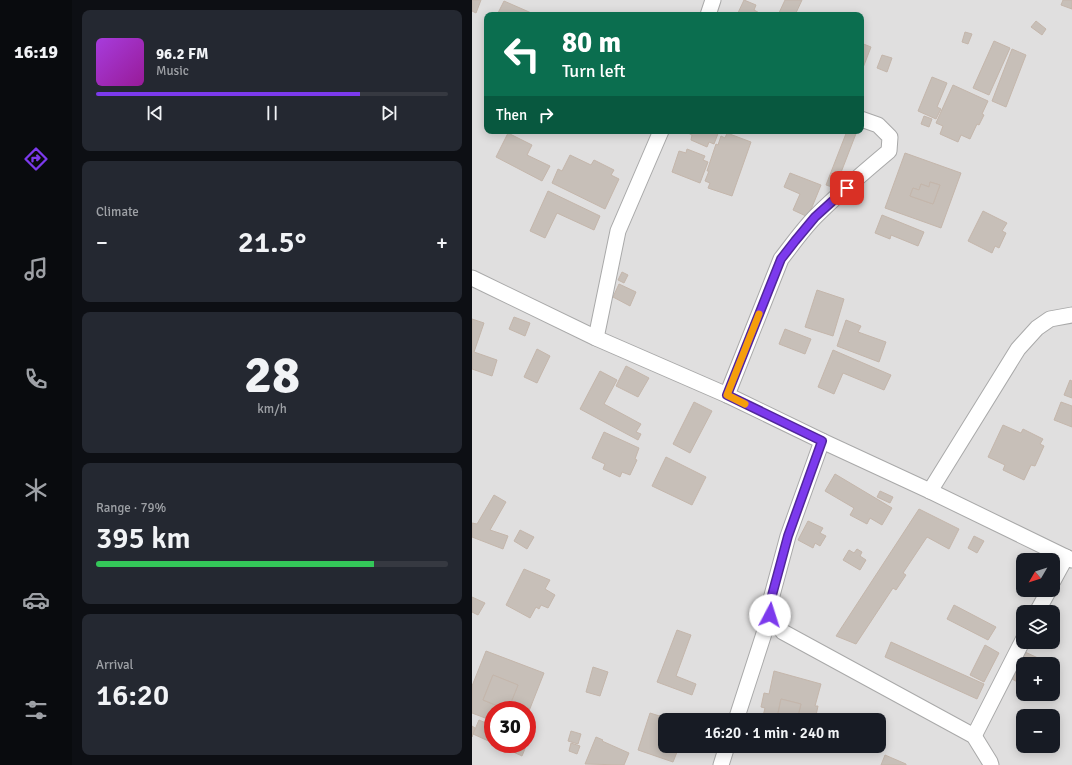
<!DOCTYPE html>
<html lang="en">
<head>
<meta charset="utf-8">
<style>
  body { margin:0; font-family:Signika,sans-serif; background:#242831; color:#f1f3f6; height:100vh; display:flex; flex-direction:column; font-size:15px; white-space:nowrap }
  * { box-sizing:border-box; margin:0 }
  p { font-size:13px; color:#9ea1a6 }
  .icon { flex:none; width:22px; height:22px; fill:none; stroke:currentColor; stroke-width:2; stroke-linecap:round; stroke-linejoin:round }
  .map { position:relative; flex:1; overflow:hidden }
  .panel { display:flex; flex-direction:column; gap:10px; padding:10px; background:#0d0f14; width:400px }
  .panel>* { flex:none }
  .banner { position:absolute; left:12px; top:12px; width:380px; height:122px; border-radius:8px; box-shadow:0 2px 10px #0003; background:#0b6e4f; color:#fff; overflow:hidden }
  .needle { width:26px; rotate:231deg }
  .controls { position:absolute; left:544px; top:553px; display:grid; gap:8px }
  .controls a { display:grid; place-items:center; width:44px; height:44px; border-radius:8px; background:#171b24; box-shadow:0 2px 10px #0003; font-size:20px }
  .speed { position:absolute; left:12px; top:701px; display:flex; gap:8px; font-size:20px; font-weight:700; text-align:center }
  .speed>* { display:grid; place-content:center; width:52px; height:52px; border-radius:50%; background:#171b24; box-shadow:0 2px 10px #0003; line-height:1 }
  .speed .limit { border:6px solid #d22; background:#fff; color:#111 }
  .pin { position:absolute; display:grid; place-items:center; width:34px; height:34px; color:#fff; margin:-17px; border-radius:8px; box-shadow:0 2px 6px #0006 }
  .me { position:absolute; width:44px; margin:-22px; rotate:5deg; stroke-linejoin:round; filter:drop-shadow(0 0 3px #0008) }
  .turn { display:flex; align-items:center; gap:14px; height:84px; padding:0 12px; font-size:18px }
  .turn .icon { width:52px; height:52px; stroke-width:2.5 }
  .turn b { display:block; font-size:28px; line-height:34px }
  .then { display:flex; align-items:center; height:38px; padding:0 12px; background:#0003; gap:8px; font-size:15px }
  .big { font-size:30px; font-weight:600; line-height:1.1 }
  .panel .tile { flex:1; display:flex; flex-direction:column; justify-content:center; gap:6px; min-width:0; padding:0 14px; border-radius:8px; background:#242831 }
  .panel .dial { align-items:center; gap:0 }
  .dial b { font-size:52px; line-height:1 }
  .song { display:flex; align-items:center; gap:12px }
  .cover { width:48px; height:48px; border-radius:6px; background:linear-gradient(135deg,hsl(280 70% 55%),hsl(300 70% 35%)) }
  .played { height:4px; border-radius:2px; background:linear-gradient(90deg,#7c3aed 75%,#363941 75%) }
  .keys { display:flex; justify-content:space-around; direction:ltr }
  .heat { display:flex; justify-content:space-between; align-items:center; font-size:22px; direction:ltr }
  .charge { height:6px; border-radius:3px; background:linear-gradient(90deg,#34c759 79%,#363941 0) }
  .trip { position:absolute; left:186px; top:713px; width:228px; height:40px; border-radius:8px; background:#171b24; box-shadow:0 2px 10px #0003; font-weight:600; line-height:40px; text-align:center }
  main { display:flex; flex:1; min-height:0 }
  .tabs { display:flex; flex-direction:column; width:72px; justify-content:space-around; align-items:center; background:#090b0e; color:#9ea1a6 }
  .tabs .icon { width:28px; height:28px }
  .tabs .on { color:#7c3aed }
  .tabs b { font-size:18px; color:#f1f3f6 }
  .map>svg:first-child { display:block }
  .residential { fill:#e0dfdf; fill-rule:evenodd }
  .building { fill:#c7bfb8; stroke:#c4b6ab; fill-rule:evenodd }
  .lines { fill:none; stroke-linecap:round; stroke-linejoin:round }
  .minor-casing { stroke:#a9a9a9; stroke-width:17 }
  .minor { stroke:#fff; stroke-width:15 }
  .route-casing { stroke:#51269a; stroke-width:10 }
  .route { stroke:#7c3aed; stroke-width:7 }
  .slow { stroke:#f59e0b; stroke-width:7 }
</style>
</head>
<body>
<main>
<nav class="tabs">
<b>16:19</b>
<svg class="icon on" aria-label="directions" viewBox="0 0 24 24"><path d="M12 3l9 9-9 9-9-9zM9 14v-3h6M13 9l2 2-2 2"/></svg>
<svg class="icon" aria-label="music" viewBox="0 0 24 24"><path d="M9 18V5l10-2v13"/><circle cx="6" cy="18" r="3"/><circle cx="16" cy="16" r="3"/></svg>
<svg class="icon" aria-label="phone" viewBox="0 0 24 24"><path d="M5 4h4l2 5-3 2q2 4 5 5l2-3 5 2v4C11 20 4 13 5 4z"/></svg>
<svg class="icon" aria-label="climate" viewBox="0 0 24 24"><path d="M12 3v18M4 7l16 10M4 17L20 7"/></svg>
<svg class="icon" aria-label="car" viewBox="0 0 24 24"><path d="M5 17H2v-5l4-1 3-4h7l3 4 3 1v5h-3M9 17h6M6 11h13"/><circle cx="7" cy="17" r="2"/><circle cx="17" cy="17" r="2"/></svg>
<svg class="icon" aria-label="filters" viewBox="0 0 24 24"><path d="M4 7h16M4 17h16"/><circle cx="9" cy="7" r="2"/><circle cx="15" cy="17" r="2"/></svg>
</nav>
<section class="panel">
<div class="tile">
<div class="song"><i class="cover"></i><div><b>96.2 FM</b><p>Music</p></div></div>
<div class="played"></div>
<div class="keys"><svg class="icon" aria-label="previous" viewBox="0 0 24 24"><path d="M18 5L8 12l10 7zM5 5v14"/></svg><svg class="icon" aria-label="pause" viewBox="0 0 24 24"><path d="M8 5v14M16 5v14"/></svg><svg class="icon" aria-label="next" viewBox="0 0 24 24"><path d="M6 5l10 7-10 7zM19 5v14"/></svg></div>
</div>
<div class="tile"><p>Climate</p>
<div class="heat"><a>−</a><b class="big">21.5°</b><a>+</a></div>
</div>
<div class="tile dial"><b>28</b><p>km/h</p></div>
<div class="tile"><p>Range · 79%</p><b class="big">395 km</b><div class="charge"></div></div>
<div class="tile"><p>Arrival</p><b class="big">16:20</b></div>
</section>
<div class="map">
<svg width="600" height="765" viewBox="0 0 600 765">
  <rect width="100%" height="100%" fill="#f2efe9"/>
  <path class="residential" d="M 0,0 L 600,0 L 600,765 L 0,765 ZM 15,15 L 389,15 L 389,131 L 15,131 ZM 551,560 L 581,560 L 581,590 L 551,590 ZM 551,612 L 581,612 L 581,642 L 551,642 ZM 551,664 L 581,664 L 581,694 L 551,694 ZM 21,710 L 55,710 L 55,744 L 21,744 ZM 551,716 L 581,716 L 581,746 L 551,746 ZM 193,720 L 407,720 L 407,746 L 193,746 Z"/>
  <g class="building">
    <path d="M 0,0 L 9,0 L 4,13 L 0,11 Z"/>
    <path d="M 272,0 L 284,5 L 282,10 L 291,15 L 265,15 Z"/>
    <path d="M 313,0 L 330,0 L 323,15 L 306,15 Z"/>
    <path d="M 591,0 L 600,0 L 600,9 L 589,5 Z"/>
    <path d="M 32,1 L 64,15 L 25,15 Z"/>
    <path d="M 564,21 L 574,29 L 570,35 L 559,27 Z"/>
    <path d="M 493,32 L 500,34 L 496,44 L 490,42 Z"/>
    <path d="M 522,41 L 538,48 L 517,95 L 501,88 Z"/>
    <path d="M 389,43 L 399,47 L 389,73 Z"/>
    <path d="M 540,49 L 554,55 L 534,107 L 520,101 Z"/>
    <path d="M 410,55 L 420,58 L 415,72 L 405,68 Z"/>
    <path d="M 460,77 L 475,83 L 465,107 L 469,109 L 464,119 L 446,111 Z"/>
    <path d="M 481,85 L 516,101 L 510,114 L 512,115 L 507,125 L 505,124 L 498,139 L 489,135 L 486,142 L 468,134 L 471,126 L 464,123 Z"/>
    <path d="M 452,116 L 460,119 L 457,127 L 449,124 Z"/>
    <path d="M 212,131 L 247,131 L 242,144 L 237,142 L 235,147 L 219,140 L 220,135 Z"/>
    <path d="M 375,131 L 385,131 L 363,188 L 354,185 Z"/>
    <path d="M 36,133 L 60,145 L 55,155 L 78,166 L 70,181 L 24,157 Z"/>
    <path d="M 255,133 L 279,142 L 260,196 L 236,188 L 238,183 L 233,181 L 237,171 L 235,171 L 244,144 L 246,145 L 249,136 L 253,138 Z"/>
    <path d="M 215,149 L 233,156 L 231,160 L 236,162 L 228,183 L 200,172 L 207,151 L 214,153 Z"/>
    <path d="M 433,153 L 489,173 L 469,228 L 413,208 ZM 458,182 L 468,185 L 461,204 L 438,196 L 441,188 L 447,190 L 449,184 L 457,187 Z"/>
    <path d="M 98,155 L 119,165 L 122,160 L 142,170 L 139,175 L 147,179 L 133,209 L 80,183 L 86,169 L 90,171 Z"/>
    <path d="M 318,173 L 349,185 L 336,217 L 321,210 L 328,194 L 312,187 Z"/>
    <path d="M 458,182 L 468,185 L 461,204 L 438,196 L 441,188 L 447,190 L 449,184 L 457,187 Z"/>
    <path d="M 76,191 L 128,216 L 122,230 L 85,213 L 73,238 L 58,231 Z"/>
    <path d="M 511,211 L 535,223 L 530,231 L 534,233 L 527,248 L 523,246 L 520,253 L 496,241 Z"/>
    <path d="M 410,215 L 452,232 L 446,246 L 419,235 L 418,239 L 403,233 Z"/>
    <path d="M 150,272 L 156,275 L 152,283 L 146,280 Z"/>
    <path d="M 147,284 L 164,292 L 158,306 L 141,297 Z"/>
    <path d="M 345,290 L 372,299 L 361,336 L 333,327 Z"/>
    <path d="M 42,317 L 58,323 L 53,336 L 37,329 Z"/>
    <path d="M 0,319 L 12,323 L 2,352 L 25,360 L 20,376 L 0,369 Z"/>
    <path d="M 374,320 L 389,326 L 386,332 L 414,342 L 407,362 L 365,346 Z"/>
    <path d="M 313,329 L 339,339 L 333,354 L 307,344 Z"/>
    <path d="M 65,349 L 78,356 L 65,383 L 52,377 Z"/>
    <path d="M 361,350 L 419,375 L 412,390 L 371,373 L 362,394 L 346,387 Z"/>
    <path d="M 154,366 L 177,378 L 166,397 L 144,386 Z"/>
    <path d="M 128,371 L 145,380 L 132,404 L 169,424 L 164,432 L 169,434 L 166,440 L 108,409 Z"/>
    <path d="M 598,380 L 600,381 L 600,398 L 592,395 Z"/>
    <path d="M 222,402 L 240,411 L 218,453 L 201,444 Z"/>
    <path d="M 589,402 L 600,406 L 600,427 L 582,420 Z"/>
    <path d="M 531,425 L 549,433 L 551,429 L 571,439 L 568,444 L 572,446 L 563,466 L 559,465 L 552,480 L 531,470 L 533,465 L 516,457 Z"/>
    <path d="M 132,432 L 167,448 L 163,459 L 165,460 L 158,475 L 150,472 L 148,477 L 131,469 L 133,464 L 120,458 Z"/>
    <path d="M 194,457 L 234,477 L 220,505 L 180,486 Z"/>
    <path d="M 363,474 L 420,508 L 410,525 L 398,518 L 395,524 L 378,515 L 382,508 L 353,491 Z"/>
    <path d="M 408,491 L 421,497 L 418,503 L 405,497 Z"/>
    <path d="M 22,495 L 34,502 L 18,530 L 36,536 L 31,549 L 0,537 L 0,523 L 5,524 Z"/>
    <path d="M 447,509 L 487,529 L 477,549 L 455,537 L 431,573 L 434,575 L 424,590 L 421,588 L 384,644 L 364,636 Z"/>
    <path d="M 336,521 L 351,528 L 348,533 L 354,536 L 348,546 L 343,543 L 341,548 L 326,540 Z"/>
    <path d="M 48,530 L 62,537 L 55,549 L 42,541 Z"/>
    <path d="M 502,536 L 512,541 L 505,553 L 496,548 Z"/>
    <path d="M 385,549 L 390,552 L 388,556 L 394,560 L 388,570 L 371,560 L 377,550 L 382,553 Z"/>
    <path d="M 52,569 L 78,580 L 73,589 L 83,595 L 76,608 L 69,605 L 67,609 L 64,607 L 58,618 L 34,605 Z"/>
    <path d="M 0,597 L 13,603 L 6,615 L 0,612 Z"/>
    <path d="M 482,605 L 524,627 L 516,640 L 475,619 Z"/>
    <path d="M 205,630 L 219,635 L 204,676 L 224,684 L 220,695 L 185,682 Z"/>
    <path d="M 419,642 L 512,684 L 505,699 L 413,657 Z"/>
    <path d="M 513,645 L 527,653 L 512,682 L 498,675 Z"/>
    <path d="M 14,651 L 72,673 L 55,716 L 55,710 L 21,710 L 21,721 L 0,713 L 0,686 ZM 21,675 L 46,685 L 36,710 L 11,700 Z"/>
    <path d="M 553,652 L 566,658 L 564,664 L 551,664 L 551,685 L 540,679 Z"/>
    <path d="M 121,667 L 136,672 L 128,696 L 114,692 Z"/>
    <path d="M 302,671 L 349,684 L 343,706 L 346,706 L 343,720 L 325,720 L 329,704 L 309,699 L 305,718 L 311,719 L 312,714 L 322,717 L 322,720 L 290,720 L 293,708 L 289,707 L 292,693 L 297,694 Z"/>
    <path d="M 21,675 L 46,685 L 36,710 L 11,700 Z"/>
    <path d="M 309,699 L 329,704 L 325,720 L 322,720 L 322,717 L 312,714 L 311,719 L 305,718 Z"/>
    <path d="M 178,713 L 194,718 L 186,740 L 193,742 L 193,746 L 207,747 L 201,762 L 166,750 Z"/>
    <path d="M 7,720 L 21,726 L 21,743 L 1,734 Z"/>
    <path d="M 55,723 L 61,726 L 58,733 L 55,732 Z"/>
    <path d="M 0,726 L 3,728 L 0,737 Z"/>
    <path d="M 99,731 L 109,734 L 106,744 L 96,741 Z"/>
    <path d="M 124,737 L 131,740 L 130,741 L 157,753 L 152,765 L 113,764 Z"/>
    <path d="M 55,740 L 56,741 L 50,756 L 24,744 L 55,744 Z"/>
    <path d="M 99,743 L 108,746 L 105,754 L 97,751 Z"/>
    <path d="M 413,755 L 434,764 L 434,765 L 409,765 Z"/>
  </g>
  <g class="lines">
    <g class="minor-casing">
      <g id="minor">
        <path d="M 236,15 L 241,0"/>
        <path d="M 0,278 L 124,338 L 255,395 L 350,441 L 316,536 L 299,599 L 298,615 L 311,632 L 502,736 L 518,762 L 519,765"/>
        <path d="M 124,338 L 146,231 L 189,131"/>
        <path d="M 255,395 L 309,259 C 320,245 331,229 344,216 C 367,193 392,172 417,151 L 418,137 L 406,125 L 389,119"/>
        <path d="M 350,441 L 458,491 L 600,560"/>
        <path d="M 458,491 L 546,349 L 565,328 L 578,319 L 600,315"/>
        <path d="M 581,581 L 594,557"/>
        <path d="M 565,612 L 577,590"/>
        <path d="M 264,720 L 298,615"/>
        <path d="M 502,736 L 551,640"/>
        <path d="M 249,765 L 255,746"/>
      </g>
    </g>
    <use href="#minor" class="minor"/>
  </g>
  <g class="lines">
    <g class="route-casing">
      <path id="route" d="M 298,615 L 299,599 L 316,536 L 350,441 L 255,395 L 309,259 L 323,241 L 343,217 L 375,188"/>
    </g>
    <use href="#route" class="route"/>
    <path class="slow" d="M 273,404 L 255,395 L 287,314"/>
  </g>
</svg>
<div class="controls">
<a><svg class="needle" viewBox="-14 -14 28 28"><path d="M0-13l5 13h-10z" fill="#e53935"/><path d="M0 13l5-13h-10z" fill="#9ea1a6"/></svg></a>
<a><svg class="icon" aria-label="layers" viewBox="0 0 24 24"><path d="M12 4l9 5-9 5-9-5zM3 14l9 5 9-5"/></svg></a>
<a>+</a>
<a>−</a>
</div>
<div class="speed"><div class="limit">30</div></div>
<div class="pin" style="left:375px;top:188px;background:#d93025"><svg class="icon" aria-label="arrive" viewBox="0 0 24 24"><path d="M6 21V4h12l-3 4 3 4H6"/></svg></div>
<svg class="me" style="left:298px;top:615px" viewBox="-20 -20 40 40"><circle r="19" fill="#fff"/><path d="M0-13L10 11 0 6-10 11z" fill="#7c3aed"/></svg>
<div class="trip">16:20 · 1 min · 240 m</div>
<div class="banner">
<div class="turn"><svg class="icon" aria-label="left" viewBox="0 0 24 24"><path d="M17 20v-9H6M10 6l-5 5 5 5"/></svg><div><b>80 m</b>Turn left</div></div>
<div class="then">Then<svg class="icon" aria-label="right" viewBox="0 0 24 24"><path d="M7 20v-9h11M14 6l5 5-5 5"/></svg></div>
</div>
</div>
</main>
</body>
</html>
